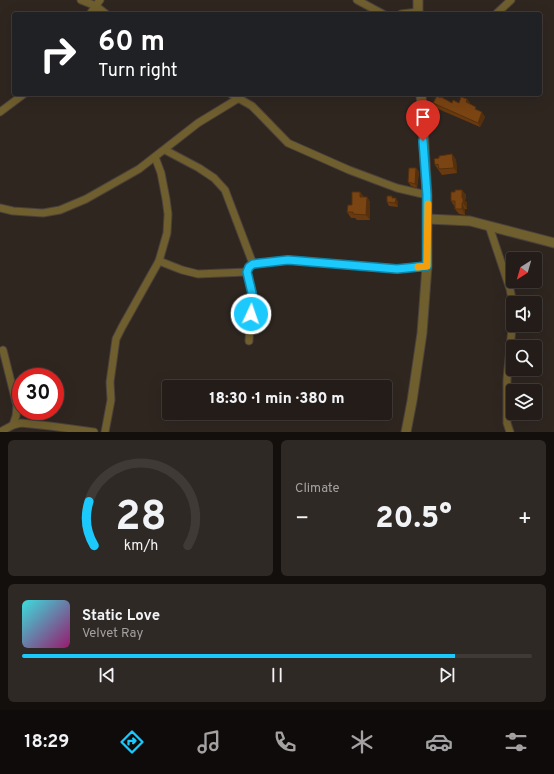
<!DOCTYPE html>
<html lang="en">
<head>
<meta charset="utf-8">
<style>
  body { margin:0; font-family:Overpass,sans-serif; background:#2f2925; color:#f1f3f6; height:100vh; display:flex; flex-direction:column; font-size:15px; white-space:nowrap }
  * { box-sizing:border-box; margin:0 }
  p { font-size:13px; color:#a3a1a2 }
  .icon { flex:none; width:22px; height:22px; fill:none; stroke:currentColor; stroke-width:2; stroke-linecap:round; stroke-linejoin:round }
  .map { position:relative; height:432px; overflow:hidden }
  .panel { display:flex; flex-direction:column; gap:8px; padding:8px; background:#130f0d; flex:1 }
  .panel>* { flex:none }
  .guide { position:absolute; left:12px; top:12px; width:530px; height:84px; border-radius:4px; box-shadow:0 4px 16px #0002,0 0 0 1px #403a37; background:#202124; color:#fff; overflow:hidden }
  .needle { width:26px; rotate:217deg }
  .buttons { position:absolute; left:506px; top:252px; display:grid; gap:8px }
  .buttons a { display:grid; place-items:center; width:36px; height:36px; border-radius:4px; background:#231c18; box-shadow:0 4px 16px #0002,0 0 0 1px #403a37; font-size:20px }
  .speed { position:absolute; left:12px; top:368px; display:flex; gap:8px; font-size:20px; font-weight:700; text-align:center }
  .speed>* { display:grid; place-content:center; width:52px; height:52px; border-radius:50%; background:#231c18; box-shadow:0 4px 16px #0002,0 0 0 1px #403a37; line-height:1 }
  .speed .limit { border:6px solid #d22; background:#fff; color:#111 }
  .pin { position:absolute; display:grid; place-items:center; width:34px; height:34px; color:#fff; margin:-41px -17px; border-radius:50% 50% 50% 0; rotate:-45deg; box-shadow:0 0 4px #0007 }
  .pin .icon { rotate:45deg }
  .me { position:absolute; width:44px; margin:-22px; rotate:3deg; stroke-linejoin:round; filter:drop-shadow(0 0 3px #0008) }
  .turn { display:flex; align-items:center; gap:14px; height:84px; padding:0 20px; font-size:18px }
  .turn .icon { width:52px; height:52px; stroke-width:2.5 }
  .turn b { display:block; font-size:28px; line-height:34px }
  .big { font-size:30px; font-weight:800; line-height:1.1 }
  .panel .widget { flex:1; display:flex; flex-direction:column; justify-content:center; gap:6px; min-width:0; padding:0 14px; border-radius:6px; background:#2f2925 }
  .panel .dial { align-items:center; gap:0 }
  .dial svg { height:104px; overflow:visible; fill:none; stroke:#403a37; stroke-width:7; stroke-linecap:round; text-anchor:middle }
  .dial text { fill:#f1f3f6; stroke:none }
  .song { display:flex; align-items:center; gap:12px }
  .cover { width:48px; height:48px; border-radius:6px; background:linear-gradient(135deg,hsl(180 70% 55%),hsl(320 70% 35%)) }
  .played { height:4px; border-radius:2px; background:linear-gradient(90deg,#1bc9fc 85%,#403a37 85%) }
  .keys { display:flex; justify-content:space-around; direction:ltr }
  .heat { display:flex; justify-content:space-between; align-items:center; font-size:22px; direction:ltr }
  .panel .tiles { flex:1; display:grid; gap:8px; grid-template-columns:1fr 1fr }
  .widget:last-child { grid-column:span 2 }
  .trip { position:absolute; left:162px; top:380px; width:230px; height:40px; border-radius:4px; background:#231c18; box-shadow:0 4px 16px #0002,0 0 0 1px #403a37; font-weight:800; line-height:40px; text-align:center }
  .dock { display:flex; height:64px; justify-content:space-around; align-items:center; background:#0e0b0a; color:#a3a1a2 }
  .dock .icon { width:28px; height:28px }
  .dock .on { color:#1bc9fc }
  .dock b { font-size:18px; color:#f1f3f6 }
  .map>svg:first-child { display:block }
  .lines { fill:none; stroke-linecap:round; stroke-linejoin:round }
  .minor-casing { stroke:#4a413c; stroke-width:9 }
  .tertiary-casing { stroke:#4a413c; stroke-width:11 }
  .minor { stroke:#6f5e2e; stroke-width:7 }
  .tertiary { stroke:#6f5e2e; stroke-width:9 }
  .wall { fill:#693a10 }
  .shaded-wall { fill:#55300d }
  .building { fill:#7a4413; stroke:#55300d }
  .route-casing { stroke:#1283a4; stroke-width:10 }
  .route { stroke:#1bc9fc; stroke-width:7 }
  .slow { stroke:#f59e0b; stroke-width:7 }
</style>
</head>
<body>
<div class="map">
<svg width="554" height="432" viewBox="0 0 554 432">
  <rect width="100%" height="100%" fill="#2f2620"/>
  <g class="lines">
    <g class="minor-casing">
      <g id="minor">
        <path d="M 81,0 L 96,6 L 106,14"/>
        <path d="M 357,0 L 383,14"/>
        <path d="M 90,14 L 100,0"/>
        <path d="M 401,14 L 418,12"/>
        <path d="M 496,14 L 511,0"/>
        <path d="M 231,94 L 252,106 L 288,143 L 349,170 L 397,188 L 427,195"/>
        <path d="M 0,112 L 24,94"/>
        <path d="M 165,150 L 199,168 L 214,178 L 225,190 L 253,264"/>
        <path d="M 0,208 L 13,211 L 43,213 L 60,210 L 86,199 L 139,169 L 198,123 L 239,98"/>
        <path d="M 489,226 L 510,289 L 513,304"/>
        <path d="M 159,261 L 182,270 L 198,274 L 247,272"/>
        <path d="M 249,341 L 252,293 L 247,272 L 249,267 L 253,264 L 288,260 L 397,269 L 427,266"/>
        <path d="M 3,350 L 17,406 L 16,416 L 13,425"/>
        <path d="M 0,432 L 13,425 L 21,423 L 50,426 L 94,432"/>
        <path d="M 105,432 L 111,400 L 110,382 L 116,339 L 122,327 L 159,261 L 167,233 L 168,214 L 166,199 L 161,173 L 155,157"/>
        <path d="M 510,432 L 507,423 L 507,379 L 513,318"/>
      </g>
    </g>
    <g class="tertiary-casing">
      <g id="tertiary">
        <path d="M 418,14 L 418,0"/>
        <path d="M 428,219 L 470,221 L 554,243"/>
        <path d="M 406,432 L 412,401 L 422,333 L 427,266 L 427,195 L 421,94"/>
      </g>
    </g>
    <use href="#minor" class="minor"/>
    <use href="#tertiary" class="tertiary"/>
  </g>
  <g class="wall">
    <path d="M 440,98 L 452,103 L 459,103 L 467,99 L 470,104 L 485,117 L 480,127 L 436,108 L 433,103 Z"/>
    <path d="M 452,154 L 456,160 L 457,173 L 442,175 L 435,165 L 439,158 Z"/>
    <path d="M 416,168 L 419,172 L 417,188 L 411,186 L 408,182 Z"/>
    <path d="M 462,190 L 466,195 L 465,201 L 467,203 L 467,209 L 465,209 L 465,215 L 459,214 L 455,209 L 455,207 L 451,201 L 455,192 Z"/>
    <path d="M 360,192 L 364,197 L 367,197 L 370,202 L 370,220 L 357,220 L 355,218 L 351,218 L 347,212 Z"/>
    <path d="M 393,198 L 398,202 L 398,207 L 389,206 L 387,202 Z"/>
  </g>
  <g class="shaded-wall">
    <path d="M 467,99 L 470,103 L 469,106 L 466,102 Z"/>
    <path d="M 482,112 L 485,117 L 480,127 L 478,123 Z"/>
    <path d="M 452,154 L 456,160 L 457,173 L 454,168 Z"/>
    <path d="M 416,168 L 419,172 L 417,188 L 415,184 Z"/>
    <path d="M 462,190 L 466,195 L 465,201 L 467,203 L 467,209 L 463,203 L 462,198 Z"/>
    <path d="M 360,192 L 364,197 L 360,197 Z"/>
    <path d="M 367,197 L 370,202 L 370,220 L 366,215 Z"/>
    <path d="M 396,198 L 398,202 L 398,207 L 395,203 Z"/>
    <path d="M 462,203 L 465,209 L 465,215 L 462,209 Z"/>
  </g>
  <g class="building">
    <path d="M 437,96 L 440,98 L 441,97 L 452,103 L 453,100 L 459,103 L 461,97 L 467,99 L 466,102 L 476,107 L 475,109 L 482,112 L 478,123 L 433,103 Z"/>
    <path d="M 452,154 L 454,168 L 439,169 L 438,164 L 435,165 L 434,159 L 439,158 L 439,156 Z"/>
    <path d="M 409,168 L 416,168 L 415,184 L 408,182 Z"/>
    <path d="M 455,190 L 462,190 L 462,198 L 463,198 L 463,203 L 462,203 L 462,209 L 455,209 L 455,201 L 451,201 L 451,192 L 455,192 Z"/>
    <path d="M 352,192 L 360,192 L 360,197 L 367,197 L 366,215 L 353,214 L 353,212 L 347,212 L 348,205 L 352,205 Z"/>
    <path d="M 387,196 L 392,196 L 392,198 L 396,198 L 395,203 L 387,202 Z"/>
  </g>
  <g class="lines">
    <g class="route-casing">
      <path id="route" d="M 251,314 L 252,293 L 247,272 L 249,267 L 253,264 L 288,260 L 397,269 L 427,266 L 427,195 L 423,141"/>
    </g>
    <use href="#route" class="route"/>
    <path class="slow" d="M 418,267 L 427,266 L 428,204"/>
  </g>
</svg>
<div class="buttons">
<a><svg class="needle" viewBox="-14 -14 28 28"><path d="M0-13l5 13h-10z" fill="#e53935"/><path d="M0 13l5-13h-10z" fill="#a3a1a2"/></svg></a>
<a><svg class="icon" aria-label="sound" viewBox="0 0 24 24"><path d="M4 9h4l5-4v14l-5-4H4zM17 9q2 3 0 6"/></svg></a>
<a><svg class="icon" aria-label="search" viewBox="0 0 24 24"><circle cx="10" cy="10" r="6"/><path d="M15 15l6 6"/></svg></a>
<a><svg class="icon" aria-label="layers" viewBox="0 0 24 24"><path d="M12 4l9 5-9 5-9-5zM3 14l9 5 9-5"/></svg></a>
</div>
<div class="speed"><div class="limit">30</div></div>
<div class="pin" style="left:423px;top:141px;background:#d93025"><svg class="icon" aria-label="arrive" viewBox="0 0 24 24"><path d="M6 21V4h12l-3 4 3 4H6"/></svg></div>
<svg class="me" style="left:251px;top:314px" viewBox="-20 -20 40 40"><circle r="17" fill="#1bc9fc" stroke="#fff" stroke-width="3"/><path d="M0-11L8 9 0 5-8 9z" fill="#fff"/></svg>
<div class="trip">18:30 · 1 min · 380 m</div>
<div class="guide">
<div class="turn"><svg class="icon" aria-label="right" viewBox="0 0 24 24"><path d="M7 20v-9h11M14 6l5 5-5 5"/></svg><div><b>60 m</b>Turn right</div></div>
</div>
</div>
<section class="panel">
<div class="tiles">
<div class="widget dial"><svg viewBox="0 0 100 80">
<path d="M14 69A42 42 0 1 1 86 69"/>
<path d="M14 69A42 42 0 0 1 10 35" stroke="#1bc9fc"/>
<text x="50" y="56" font-size="32" font-weight="700">28</text>
<text x="50" y="72" font-size="11">km/h</text>
</svg></div>
<div class="widget"><p>Climate</p>
<div class="heat"><a>−</a><b class="big">20.5°</b><a>+</a></div>
</div>
<div class="widget">
<div class="song"><i class="cover"></i><div><b>Static Love</b><p>Velvet Ray</p></div></div>
<div class="played"></div>
<div class="keys"><svg class="icon" aria-label="previous" viewBox="0 0 24 24"><path d="M18 5L8 12l10 7zM5 5v14"/></svg><svg class="icon" aria-label="pause" viewBox="0 0 24 24"><path d="M8 5v14M16 5v14"/></svg><svg class="icon" aria-label="next" viewBox="0 0 24 24"><path d="M6 5l10 7-10 7zM19 5v14"/></svg></div>
</div>
</div>
</section>
<nav class="dock">
<b>18:29</b>
<svg class="icon on" aria-label="directions" viewBox="0 0 24 24"><path d="M12 3l9 9-9 9-9-9zM9 14v-3h6M13 9l2 2-2 2"/></svg>
<svg class="icon" aria-label="music" viewBox="0 0 24 24"><path d="M9 18V5l10-2v13"/><circle cx="6" cy="18" r="3"/><circle cx="16" cy="16" r="3"/></svg>
<svg class="icon" aria-label="phone" viewBox="0 0 24 24"><path d="M5 4h4l2 5-3 2q2 4 5 5l2-3 5 2v4C11 20 4 13 5 4z"/></svg>
<svg class="icon" aria-label="climate" viewBox="0 0 24 24"><path d="M12 3v18M4 7l16 10M4 17L20 7"/></svg>
<svg class="icon" aria-label="car" viewBox="0 0 24 24"><path d="M5 17H2v-5l4-1 3-4h7l3 4 3 1v5h-3M9 17h6M6 11h13"/><circle cx="7" cy="17" r="2"/><circle cx="17" cy="17" r="2"/></svg>
<svg class="icon" aria-label="filters" viewBox="0 0 24 24"><path d="M4 7h16M4 17h16"/><circle cx="9" cy="7" r="2"/><circle cx="15" cy="17" r="2"/></svg>
</nav>
</body>
</html>
